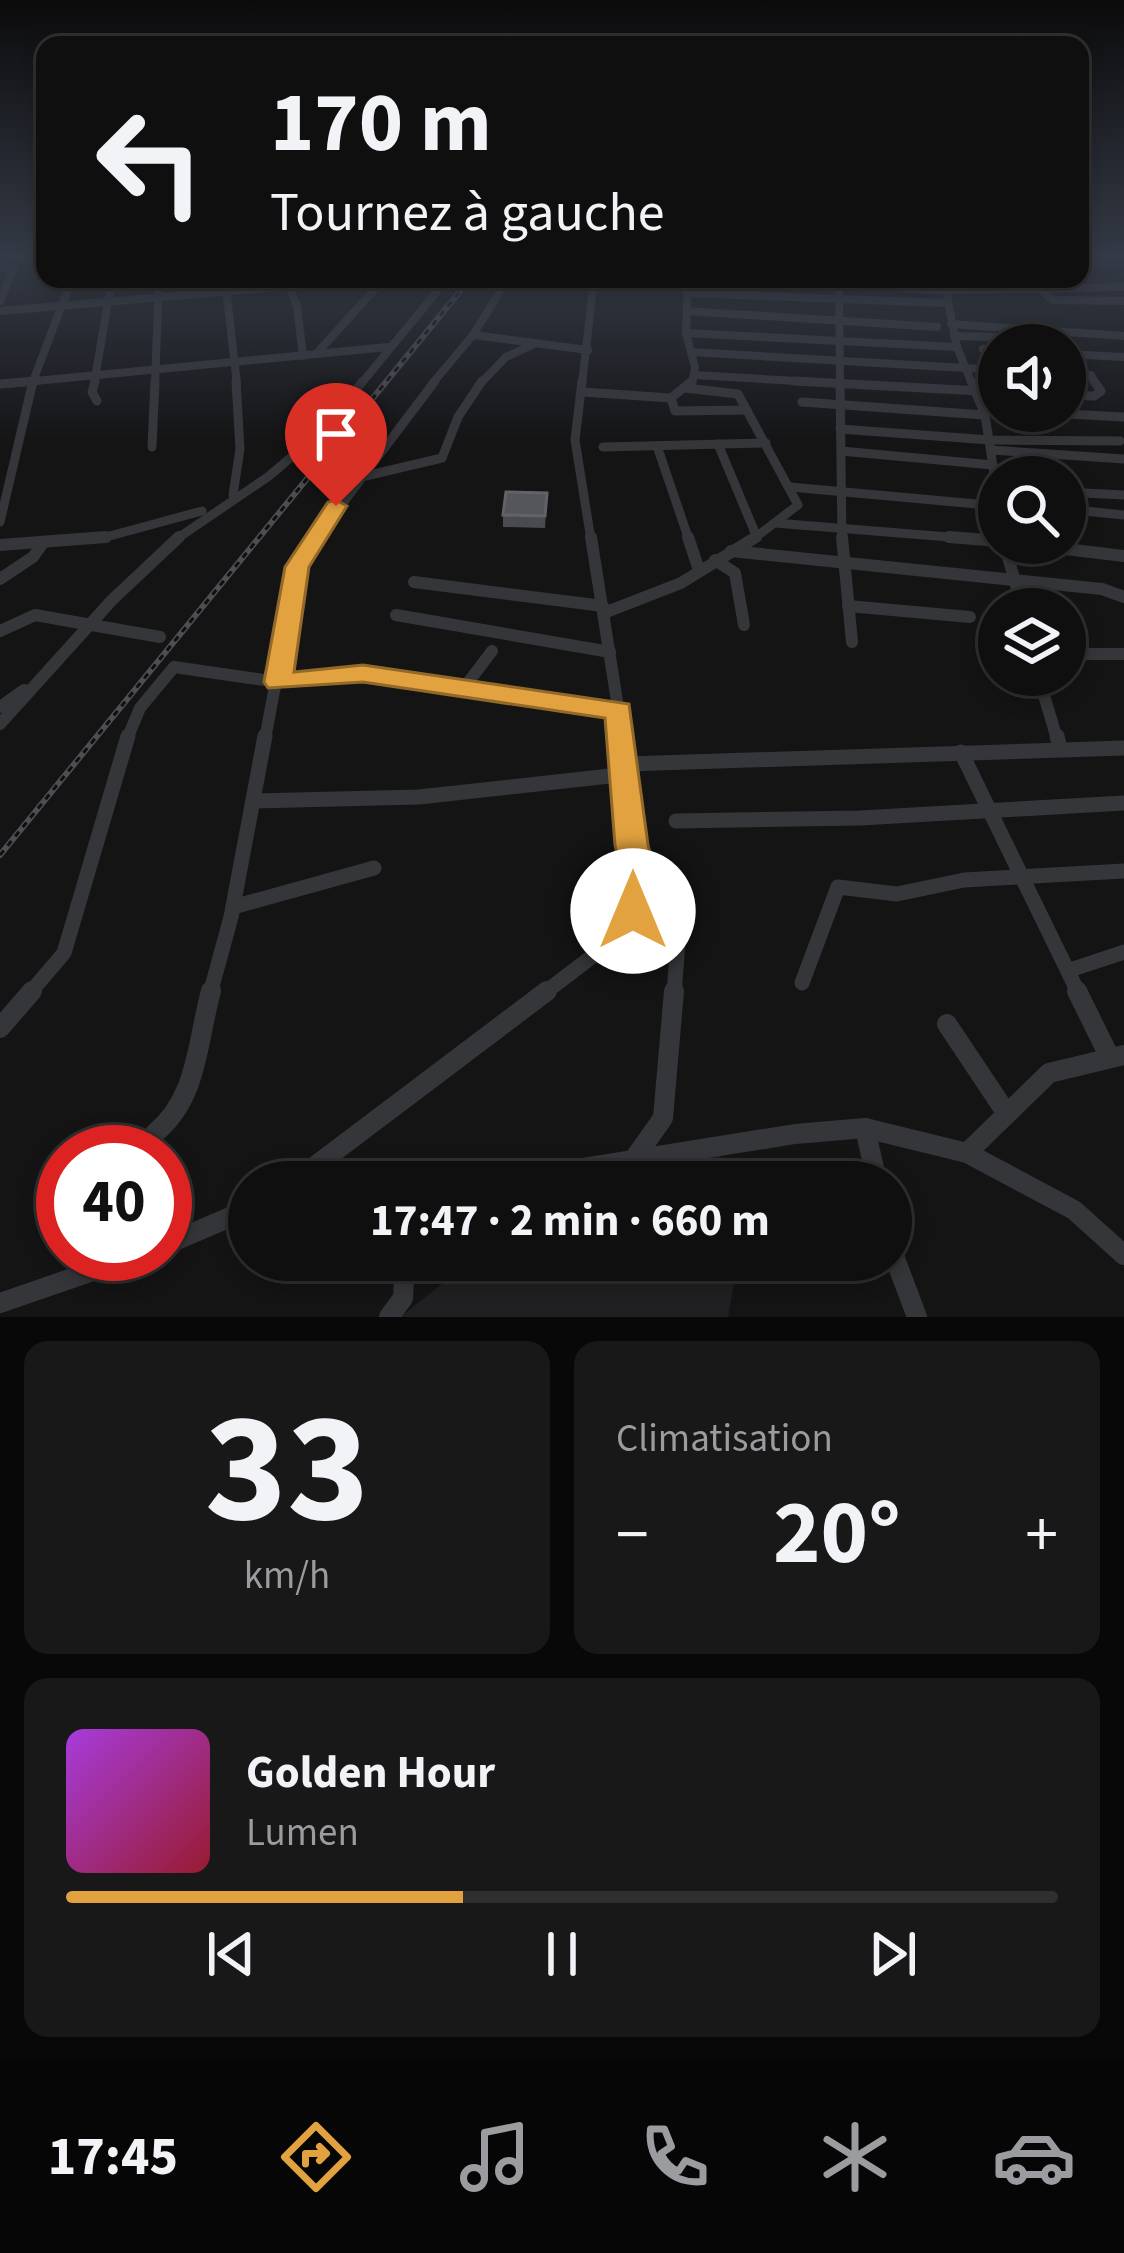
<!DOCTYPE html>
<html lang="fr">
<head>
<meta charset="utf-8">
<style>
  body { margin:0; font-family:"Source Sans 3",sans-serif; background:#181819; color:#f1f3f6; height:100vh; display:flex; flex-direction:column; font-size:45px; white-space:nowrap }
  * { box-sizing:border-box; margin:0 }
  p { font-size:39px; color:#9b9c9f }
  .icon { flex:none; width:66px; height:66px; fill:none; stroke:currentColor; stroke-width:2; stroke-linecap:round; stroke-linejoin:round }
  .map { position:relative; height:1317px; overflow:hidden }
  .details { display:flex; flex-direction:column; gap:24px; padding:24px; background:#080809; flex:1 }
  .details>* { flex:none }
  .top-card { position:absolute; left:36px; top:36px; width:1053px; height:252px; border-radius:24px; box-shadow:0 6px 18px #0003,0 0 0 3px #2f2f30; background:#0f0f10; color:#f1f3f6; overflow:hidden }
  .controls { position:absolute; left:978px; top:324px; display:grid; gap:24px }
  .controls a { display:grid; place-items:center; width:108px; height:108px; border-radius:50%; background:#0f0f10; box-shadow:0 6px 18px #0003,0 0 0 3px #2f2f30; font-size:60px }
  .speed { position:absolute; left:36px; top:1125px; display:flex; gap:24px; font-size:60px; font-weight:700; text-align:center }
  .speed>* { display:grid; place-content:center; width:156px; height:156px; border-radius:50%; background:#0f0f10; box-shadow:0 6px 18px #0003,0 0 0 3px #2f2f30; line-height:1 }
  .speed .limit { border:18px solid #d22; background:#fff; color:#111 }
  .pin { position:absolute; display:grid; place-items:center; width:102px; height:102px; color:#fff; margin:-123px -51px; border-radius:50% 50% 50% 0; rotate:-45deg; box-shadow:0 0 12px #0007 }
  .pin .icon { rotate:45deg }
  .me { position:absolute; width:132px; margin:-66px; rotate:0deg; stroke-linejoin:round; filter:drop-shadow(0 0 9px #0008) }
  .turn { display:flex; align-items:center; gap:42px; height:252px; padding:0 36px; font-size:54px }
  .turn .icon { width:156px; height:156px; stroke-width:2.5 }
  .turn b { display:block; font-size:84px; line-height:102px }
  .big { font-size:90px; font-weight:700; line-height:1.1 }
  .details .tile { flex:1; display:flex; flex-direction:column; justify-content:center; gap:18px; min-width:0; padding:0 42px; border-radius:24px; background:#181819 }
  .details .dial { align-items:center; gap:0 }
  .dial b { font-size:156px; line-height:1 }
  .song { display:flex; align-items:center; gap:36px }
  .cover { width:144px; height:144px; border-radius:18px; background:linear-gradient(135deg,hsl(280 70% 55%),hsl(350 70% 35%)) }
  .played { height:12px; border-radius:6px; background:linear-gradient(90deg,#e2a23f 40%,#2f2f30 40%) }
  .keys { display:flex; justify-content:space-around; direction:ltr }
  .heat { display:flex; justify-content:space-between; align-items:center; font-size:66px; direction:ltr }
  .details .tiles { flex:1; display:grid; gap:24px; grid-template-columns:1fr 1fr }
  .tile:last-child { grid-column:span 2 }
  .trip { position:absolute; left:228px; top:1161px; width:684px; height:120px; border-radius:60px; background:#0f0f10; box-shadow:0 6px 18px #0003,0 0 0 3px #2f2f30; font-weight:700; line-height:120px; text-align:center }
  .dock { display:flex; height:192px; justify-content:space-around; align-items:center; background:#060606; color:#9b9c9f }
  .dock .icon { width:84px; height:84px }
  .dock .active { color:#e2a23f }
  .dock b { font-size:54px; color:#f1f3f6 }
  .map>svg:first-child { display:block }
  .built { fill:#202022 }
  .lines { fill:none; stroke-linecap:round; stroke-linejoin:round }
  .minor-far4 { stroke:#35363a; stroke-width:8 }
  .minor-far3 { stroke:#35363a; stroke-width:9 }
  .minor-far2 { stroke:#35363a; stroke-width:12 }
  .minor-far1 { stroke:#35363a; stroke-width:15 }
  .minor { stroke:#35363a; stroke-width:20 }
  .rail-casing { stroke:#4c4e53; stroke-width:6 }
  .rail { stroke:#0f0f10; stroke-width:3; stroke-dasharray:6; stroke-linecap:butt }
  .wall { fill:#4a4b50 }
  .building { fill:#54565a; stroke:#616368; stroke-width:3 }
  .route { fill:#e2a23f; stroke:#936929; stroke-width:3 }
</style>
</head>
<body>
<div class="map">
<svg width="1124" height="1317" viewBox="0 0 1124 1317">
  <rect width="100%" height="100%" fill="#141415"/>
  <g class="built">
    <path d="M 720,1153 L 725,1182 L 585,1182 Z"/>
    <path d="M 473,1260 L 738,1260 L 728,1317 L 400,1317 Z"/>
  </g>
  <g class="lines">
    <g class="minor-far4">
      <path d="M 0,267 L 13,270 L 0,301"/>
      <path d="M 225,279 L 237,384"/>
      <path d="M 688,279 L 686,333 L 695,368 L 692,384"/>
      <path d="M 839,279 L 840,384"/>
      <path d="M 287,280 L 297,306 L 303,356"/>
      <path d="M 564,281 L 595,281"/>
      <path d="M 688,281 L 792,286 L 798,279"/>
      <path d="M 840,283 L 946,291 L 957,347 L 972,384"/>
      <path d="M 1039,287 L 1052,300 L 1124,301"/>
      <path d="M 944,290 L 1124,287"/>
      <path d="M 687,293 L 947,303"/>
      <path d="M 0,311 L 371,279"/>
      <path d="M 687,311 L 937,327"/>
      <path d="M 951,324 L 1124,336"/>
      <path d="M 686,333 L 957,347"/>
      <path d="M 473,335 L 588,350"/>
      <path d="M 954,336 L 1033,338"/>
      <path d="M 983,349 L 999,350"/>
      <path d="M 691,352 L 999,370"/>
      <path d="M 316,354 L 384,279"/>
      <path d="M 1065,354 L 1124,357"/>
      <path d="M 1065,373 L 1091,375 L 1096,384"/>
      <path d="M 694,375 L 848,384"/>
      <path d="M 4,384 L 388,347"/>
      <path d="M 32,384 L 68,289 L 67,279"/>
      <path d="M 94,384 L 112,279"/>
      <path d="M 155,384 L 159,279"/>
      <path d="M 361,384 L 447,279"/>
      <path d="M 432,384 L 473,335 L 508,279"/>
      <path d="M 480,384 L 506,357 L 532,345"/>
      <path d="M 582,384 L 594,279"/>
    </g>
    <g class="minor-far3">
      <path d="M 95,381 L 92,392 L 97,401"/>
      <path d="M 582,381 L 575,440 L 591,540"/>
      <path d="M 794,381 L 999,392"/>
      <path d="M 840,381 L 842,540"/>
      <path d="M 971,381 L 985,415 L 999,506"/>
      <path d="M 0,384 L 36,381"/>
      <path d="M 685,388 L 738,394 L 798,505 L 752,540"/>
      <path d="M 583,392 L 671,398 L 692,381"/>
      <path d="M 1065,395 L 1094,396 L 1101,391 L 1094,381"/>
      <path d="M 671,398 L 675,411 L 747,410"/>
      <path d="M 802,402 L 985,415"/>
      <path d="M 1012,411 L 1124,417"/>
      <path d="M 840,429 L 990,440 L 1120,441"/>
      <path d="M 718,444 L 756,535"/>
      <path d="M 657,446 L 689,540"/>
      <path d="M 152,447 L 155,381"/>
      <path d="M 603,447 L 766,443"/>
      <path d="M 991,450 L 1124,459"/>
      <path d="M 841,451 L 993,465"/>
      <path d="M 361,477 L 442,458 L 458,417 L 482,381"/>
      <path d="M 790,487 L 999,506"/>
      <path d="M 1065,492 L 1124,495"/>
      <path d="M 233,495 L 240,449 L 236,381"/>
      <path d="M 1065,509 L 1124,515"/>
      <path d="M 0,522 L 33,381"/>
      <path d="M 775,523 L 986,540"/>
      <path d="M 66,540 L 106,537 L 202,511"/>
      <path d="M 175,540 L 269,476 L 322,431 L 363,381"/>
      <path d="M 315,540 L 435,381"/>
    </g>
    <g class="minor-far2">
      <path d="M 591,537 L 623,739"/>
      <path d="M 688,537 L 699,570"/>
      <path d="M 842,537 L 852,642"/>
      <path d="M 949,537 L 999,541"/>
      <path d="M 1004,543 L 1023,609"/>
      <path d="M 1015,543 L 1124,556"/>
      <path d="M 0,545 L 106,537"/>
      <path d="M 731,551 L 1102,589 L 1124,597"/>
      <path d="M 715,560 L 735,573 L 744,625"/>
      <path d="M 0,579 L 33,557 L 43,543"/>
      <path d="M 414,582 L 603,606"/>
      <path d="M 848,606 L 970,617"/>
      <path d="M 604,613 L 681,583 L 756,537"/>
      <path d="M 396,615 L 610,652"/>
      <path d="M 0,631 L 35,615 L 160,637"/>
      <path d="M 1065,654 L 1124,654"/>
      <path d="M 1038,675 L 1057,739"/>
      <path d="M 464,688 L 492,651"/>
      <path d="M 0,707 L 24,690"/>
      <path d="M 0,724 L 112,600 L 179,537"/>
      <path d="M 127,739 L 140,708 L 174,667 L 278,682 L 363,673 L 619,711"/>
      <path d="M 265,739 L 298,564 L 317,537"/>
    </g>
    <g class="minor-far1">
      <path d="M 1057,736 L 1060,748"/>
      <path d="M 961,752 L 1079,994"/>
      <path d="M 627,764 L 1124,748"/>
      <path d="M 254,801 L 419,797 L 628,774"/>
      <path d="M 676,821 L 860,818 L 1124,803"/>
      <path d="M 637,899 L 673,916 L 679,929 L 674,994"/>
      <path d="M 233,907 L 374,868"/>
      <path d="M 1070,970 L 1124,952"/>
      <path d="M 802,983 L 838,887 L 897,894 L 964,880 L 1124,871"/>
      <path d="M 29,994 L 64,953 L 128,736"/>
      <path d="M 210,994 L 231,917 L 265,736"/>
      <path d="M 543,994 L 606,946 L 633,911 L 641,885 L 632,845 L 623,736"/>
    </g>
    <g class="minor">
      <path d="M 1077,991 L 1110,1058"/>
      <path d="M 947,1024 L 1007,1114"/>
      <path d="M 0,1028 L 32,991"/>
      <path d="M 865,1128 L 877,1182"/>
      <path d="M 155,1133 C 198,1098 197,1042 211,991"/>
      <path d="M 967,1153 L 1049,1073 L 1124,1055"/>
      <path d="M 634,1159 L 663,1118 L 674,991"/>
      <path d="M 294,1182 L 547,991"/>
      <path d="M 497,1182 L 795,1134 L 865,1128 L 967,1153 L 1074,1210 L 1124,1255"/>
      <path d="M 165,1245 L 249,1209"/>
      <path d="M 891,1248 L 917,1317"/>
      <path d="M 0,1303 L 142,1254"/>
      <path d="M 389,1317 L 403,1298 L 405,1260"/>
    </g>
    <g class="rail-casing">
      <path id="rail" d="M 0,855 L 470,279"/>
    </g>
    <use href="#rail" class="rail"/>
  </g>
  <path class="wall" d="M 547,493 L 545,528 L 503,527 L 503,515 Z"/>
  <path class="building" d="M 506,492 L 547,493 L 545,516 L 503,515 Z"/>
  <linearGradient id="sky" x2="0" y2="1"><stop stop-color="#0b0b0c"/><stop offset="0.58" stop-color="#343a46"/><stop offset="1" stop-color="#343a46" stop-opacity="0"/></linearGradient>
  <rect width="1124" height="444" fill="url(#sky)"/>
  <path class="route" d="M 336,500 L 347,506 L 309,567 L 294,672 L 363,665 L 629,704 L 648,845 L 659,885 L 646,921 L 633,925 L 621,921 L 616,911 L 624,885 L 615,845 L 605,718 L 363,682 L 268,688 L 264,682 L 285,567 L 328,502 Z"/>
</svg>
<div class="controls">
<a><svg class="icon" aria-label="sound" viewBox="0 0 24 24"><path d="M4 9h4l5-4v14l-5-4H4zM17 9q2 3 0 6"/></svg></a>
<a><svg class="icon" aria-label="search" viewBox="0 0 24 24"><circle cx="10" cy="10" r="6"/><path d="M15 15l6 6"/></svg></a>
<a><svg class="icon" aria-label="layers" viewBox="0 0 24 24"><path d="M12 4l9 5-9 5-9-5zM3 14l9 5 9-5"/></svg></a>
</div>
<div class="speed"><div class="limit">40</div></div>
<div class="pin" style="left:336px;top:506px;background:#d93025"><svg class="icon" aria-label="arrive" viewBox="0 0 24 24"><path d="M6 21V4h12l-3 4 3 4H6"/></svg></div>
<svg class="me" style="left:633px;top:911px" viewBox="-20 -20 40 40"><circle r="19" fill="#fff"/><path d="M0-13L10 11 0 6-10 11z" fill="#e2a23f"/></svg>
<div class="trip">17:47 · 2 min · 660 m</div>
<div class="top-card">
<div class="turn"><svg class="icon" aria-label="left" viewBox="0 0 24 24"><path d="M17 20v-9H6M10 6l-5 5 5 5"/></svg><div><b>170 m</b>Tournez à gauche</div></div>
</div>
</div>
<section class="details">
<div class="tiles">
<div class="tile dial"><b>33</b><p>km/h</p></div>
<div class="tile"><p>Climatisation</p>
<div class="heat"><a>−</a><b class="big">20°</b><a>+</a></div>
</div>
<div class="tile">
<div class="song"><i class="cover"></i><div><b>Golden Hour</b><p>Lumen</p></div></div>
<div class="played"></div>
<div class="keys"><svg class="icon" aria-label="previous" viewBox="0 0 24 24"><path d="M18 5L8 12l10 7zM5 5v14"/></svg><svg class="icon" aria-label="pause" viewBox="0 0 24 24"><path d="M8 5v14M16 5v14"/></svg><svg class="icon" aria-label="next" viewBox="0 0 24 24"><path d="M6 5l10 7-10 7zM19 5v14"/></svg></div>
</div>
</div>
</section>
<nav class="dock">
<b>17:45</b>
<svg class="icon active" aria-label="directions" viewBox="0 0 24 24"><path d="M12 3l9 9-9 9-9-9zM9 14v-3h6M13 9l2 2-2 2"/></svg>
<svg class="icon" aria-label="music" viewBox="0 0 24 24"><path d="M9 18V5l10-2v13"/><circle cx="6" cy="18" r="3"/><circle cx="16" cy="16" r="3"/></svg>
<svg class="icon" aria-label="phone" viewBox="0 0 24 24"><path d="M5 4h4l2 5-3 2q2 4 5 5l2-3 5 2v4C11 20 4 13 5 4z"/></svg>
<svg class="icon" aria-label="climate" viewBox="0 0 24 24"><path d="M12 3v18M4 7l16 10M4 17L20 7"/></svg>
<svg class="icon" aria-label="car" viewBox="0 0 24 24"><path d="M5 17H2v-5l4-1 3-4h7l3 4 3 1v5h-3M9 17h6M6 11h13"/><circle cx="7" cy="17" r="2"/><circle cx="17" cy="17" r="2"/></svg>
</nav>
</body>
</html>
